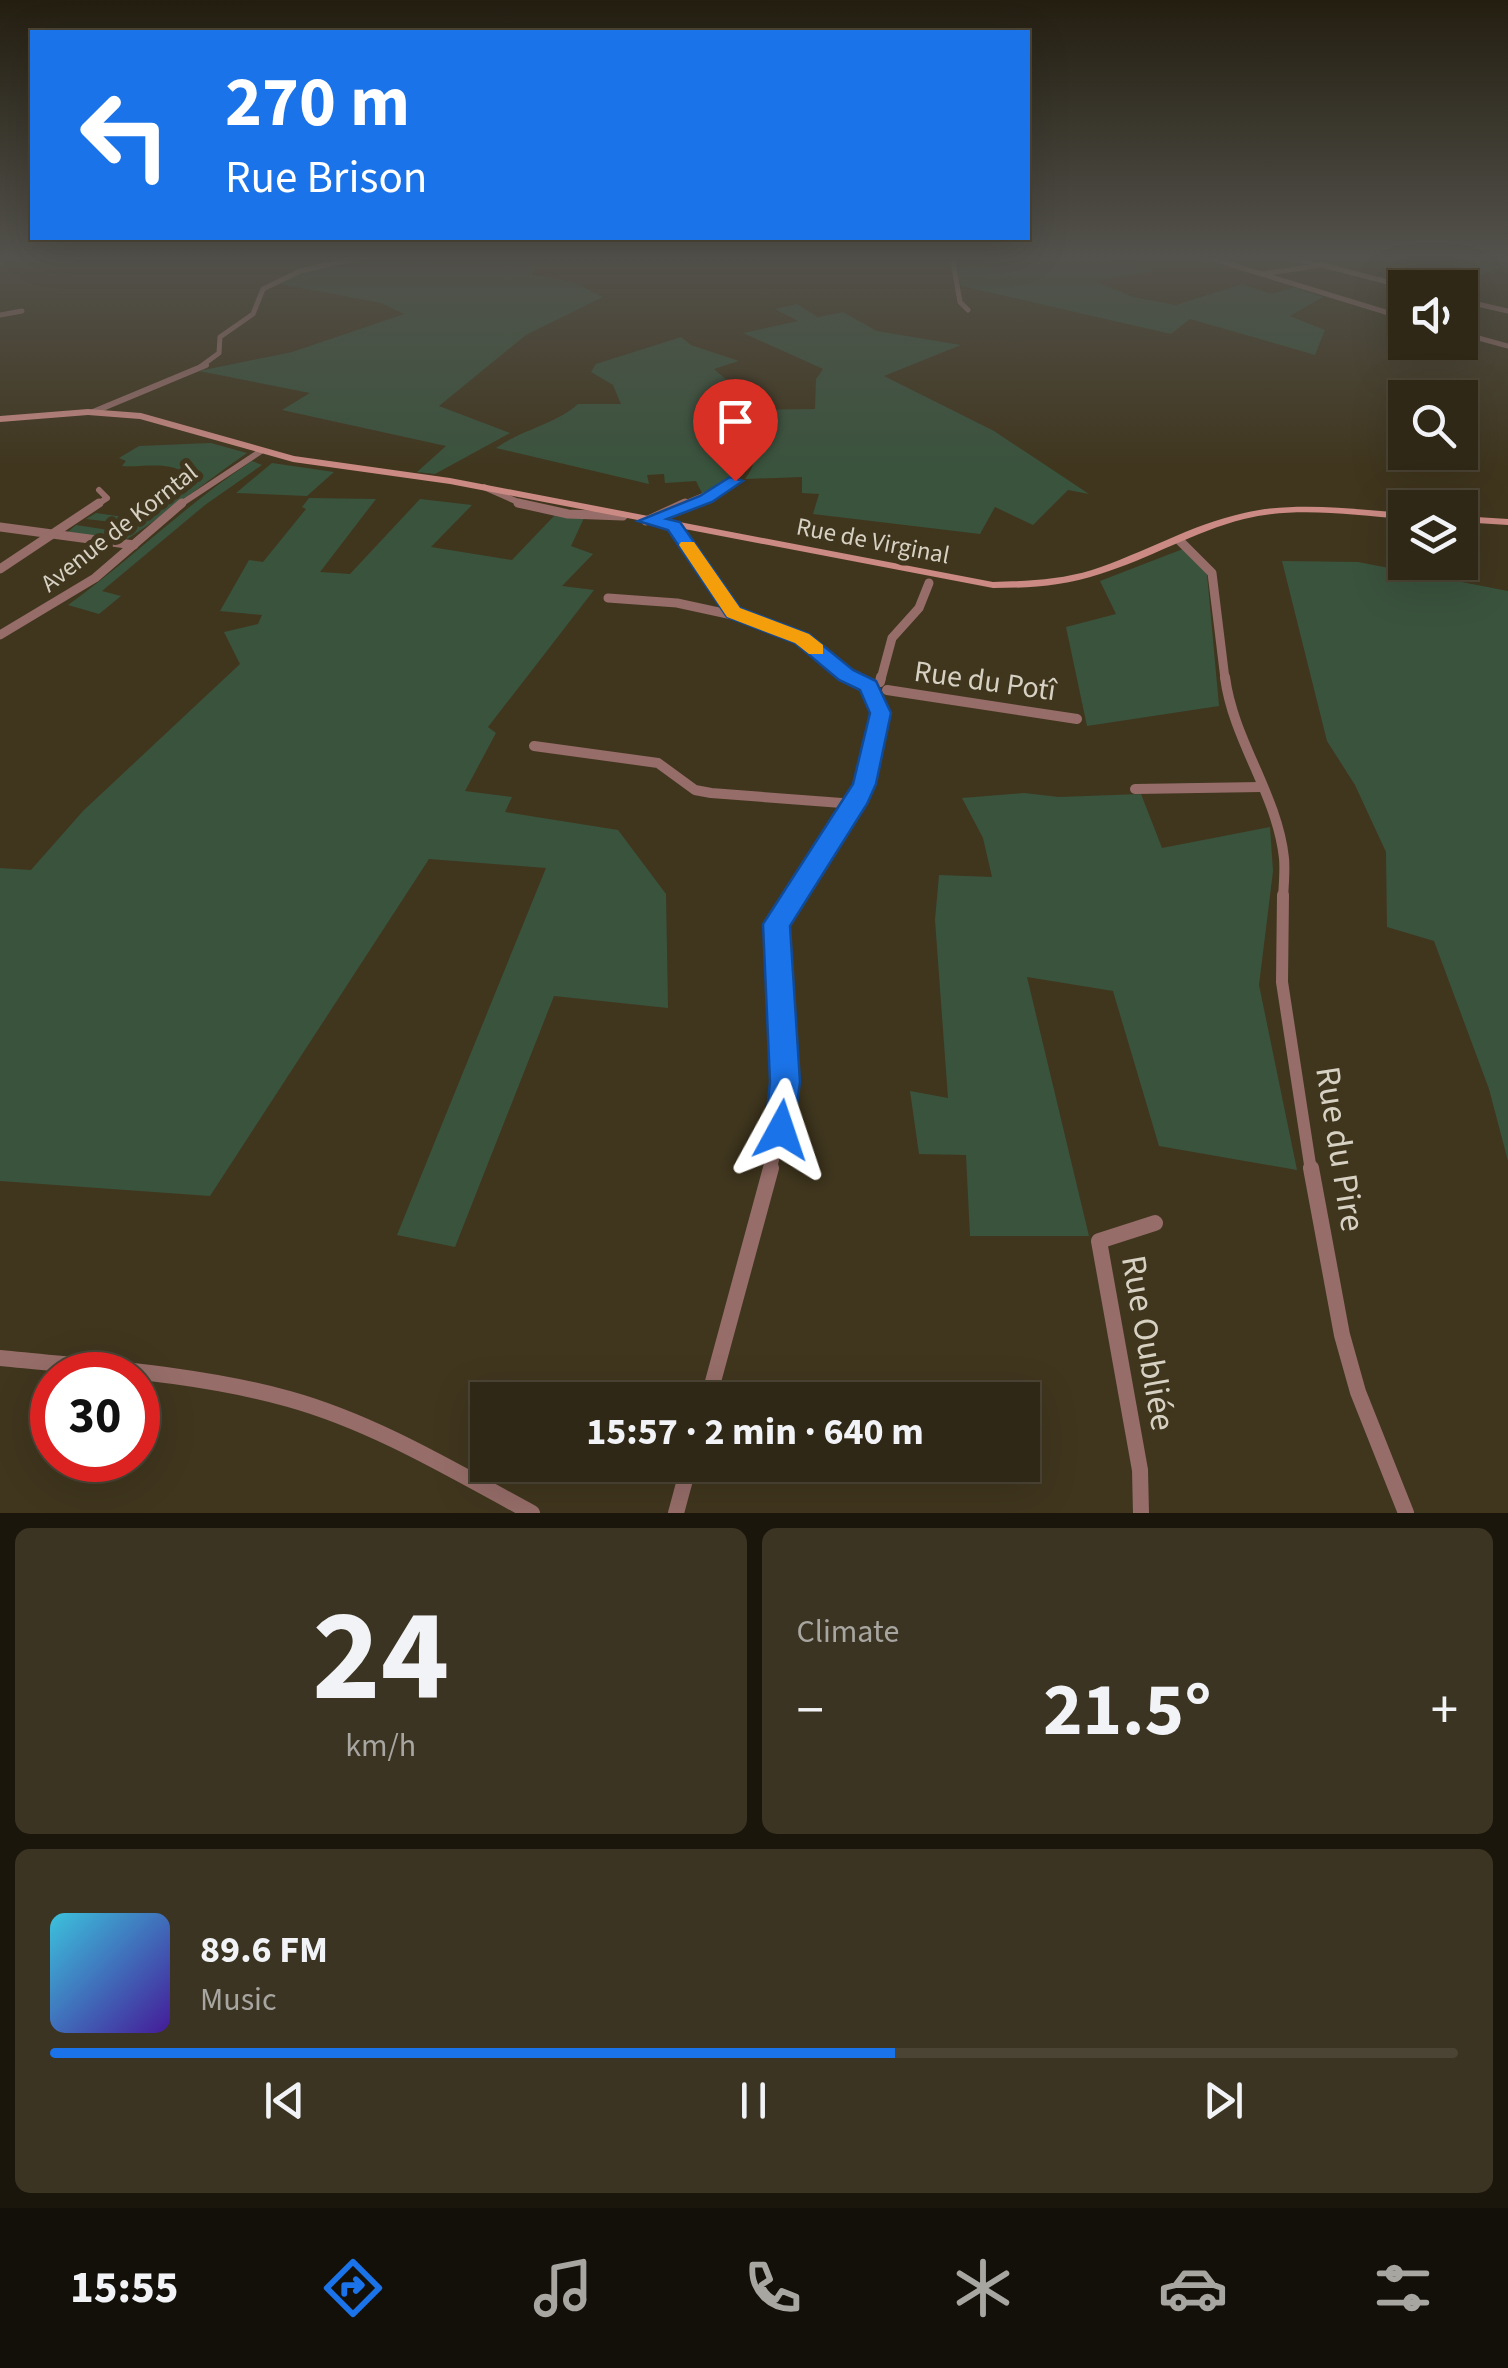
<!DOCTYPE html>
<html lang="en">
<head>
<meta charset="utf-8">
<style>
  body { margin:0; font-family:"Source Sans 3",sans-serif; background:#3c3423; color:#f1f3f6; height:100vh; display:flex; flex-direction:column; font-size:38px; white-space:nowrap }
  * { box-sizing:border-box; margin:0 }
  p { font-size:32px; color:#a8a6a1 }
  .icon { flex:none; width:55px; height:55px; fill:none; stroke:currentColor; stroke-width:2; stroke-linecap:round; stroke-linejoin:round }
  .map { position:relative; height:1513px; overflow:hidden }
  .side { display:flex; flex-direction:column; gap:15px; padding:15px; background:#1a160c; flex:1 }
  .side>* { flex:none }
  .banner { position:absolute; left:30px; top:30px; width:1000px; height:210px; border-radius:0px; box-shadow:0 10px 40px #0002,0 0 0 2px #4b4435; background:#1a73e8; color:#fff; overflow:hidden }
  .buttons { position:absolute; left:1388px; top:270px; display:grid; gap:20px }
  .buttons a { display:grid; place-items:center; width:90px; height:90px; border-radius:0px; background:#302816; box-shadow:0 10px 40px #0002,0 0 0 2px #4b4435; font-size:50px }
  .speed { position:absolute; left:30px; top:1352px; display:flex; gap:20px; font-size:50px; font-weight:700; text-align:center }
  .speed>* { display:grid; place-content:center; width:130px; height:130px; border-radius:50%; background:#302816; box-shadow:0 10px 40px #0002,0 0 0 2px #4b4435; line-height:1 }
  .speed .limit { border:15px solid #d22; background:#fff; color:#111 }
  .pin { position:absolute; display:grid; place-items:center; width:85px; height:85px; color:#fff; margin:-102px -42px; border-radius:50% 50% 50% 0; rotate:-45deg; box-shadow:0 0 10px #0007 }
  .pin .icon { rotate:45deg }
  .me { position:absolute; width:110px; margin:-55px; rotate:5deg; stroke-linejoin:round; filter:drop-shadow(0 0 8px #0008) }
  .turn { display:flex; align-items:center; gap:35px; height:210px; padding:0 30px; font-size:45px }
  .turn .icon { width:130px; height:130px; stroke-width:2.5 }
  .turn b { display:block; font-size:70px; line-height:85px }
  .big { font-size:75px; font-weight:700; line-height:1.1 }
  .side .card { flex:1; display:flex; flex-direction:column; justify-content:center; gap:15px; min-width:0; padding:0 35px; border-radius:15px; background:#3c3423 }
  .side .dial { align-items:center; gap:0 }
  .dial b { font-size:130px; line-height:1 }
  .song { display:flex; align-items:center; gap:30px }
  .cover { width:120px; height:120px; border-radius:15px; background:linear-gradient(135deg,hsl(190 70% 55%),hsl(260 70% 35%)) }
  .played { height:10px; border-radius:5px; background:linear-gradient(90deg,#1a73e8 60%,#4b4435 60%) }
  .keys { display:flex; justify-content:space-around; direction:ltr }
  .heat { display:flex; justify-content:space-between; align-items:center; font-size:55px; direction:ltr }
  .side .tiles { flex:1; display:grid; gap:15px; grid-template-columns:1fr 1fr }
  .card:last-child { grid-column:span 2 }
  .trip { position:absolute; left:470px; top:1382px; width:570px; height:100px; border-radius:0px; background:#302816; box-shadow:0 10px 40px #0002,0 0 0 2px #4b4435; font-weight:700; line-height:100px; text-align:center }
  .dock { display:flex; height:160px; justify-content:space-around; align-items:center; background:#131009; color:#a8a6a1 }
  .dock .icon { width:70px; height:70px }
  .dock .on { color:#1a73e8 }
  .dock b { font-size:45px; color:#f1f3f6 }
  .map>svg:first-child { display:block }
  .green { fill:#3a533d }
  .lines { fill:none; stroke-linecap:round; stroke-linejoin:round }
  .street-far5 { stroke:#966d69; stroke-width:5 }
  .street-far4 { stroke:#966d69; stroke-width:6 }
  .street-far3 { stroke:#966d69; stroke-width:9 }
  .street-far2 { stroke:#966d69; stroke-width:10 }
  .street-far1 { stroke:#966d69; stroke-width:12 }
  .street { stroke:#966d69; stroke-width:16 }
  .secondary { fill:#cb8a84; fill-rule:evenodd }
  .route { fill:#1a73e8; stroke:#114b97; stroke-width:2.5 }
  .slow { fill:#f59e0b }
  .labels { text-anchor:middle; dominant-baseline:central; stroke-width:10; stroke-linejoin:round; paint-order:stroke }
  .far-street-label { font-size:25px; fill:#d7d1c3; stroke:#40361e }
  .street-label { font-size:30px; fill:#d7d1c3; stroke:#40361e }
  .near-street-label { font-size:35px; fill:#d7d1c3; stroke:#40361e }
</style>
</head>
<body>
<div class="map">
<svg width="1508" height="1513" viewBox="0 0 1508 1513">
  <rect width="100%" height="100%" fill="#40361e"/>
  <g class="green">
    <path d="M 369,256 L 417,259 L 623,256 L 543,259 L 531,275 L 573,282 L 603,297 L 526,335 L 439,406 L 510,433 L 435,474 L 417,472 L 446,446 L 282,410 L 310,393 L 199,371 L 292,352 L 404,314 L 381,303 L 275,283 L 304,269 Z"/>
    <path d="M 977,256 L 1032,256 L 1026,260 C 1068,245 1116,259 1157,271 L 1095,281 L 1133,297 L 1176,305 L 1242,284 L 1272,294 L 1294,287 L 1323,297 L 1290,316 L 1325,330 L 1315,355 L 1190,319 L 1171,334 L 961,286 L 955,262 L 976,267 L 992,260 Z"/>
    <path d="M 1382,256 L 1508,256 L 1508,263 L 1480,275 L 1432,261 L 1418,267 Z"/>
    <path d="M 797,304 L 818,317 L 843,312 L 877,331 L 961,345 L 884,376 L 994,431 L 1089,494 L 1068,490 L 1033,525 L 995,507 L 980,534 L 813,514 L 819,494 L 802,493 L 802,477 L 745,479 C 762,458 756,435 754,410 L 815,409 L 816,379 L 823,369 L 743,333 L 798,321 L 775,309 Z"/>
    <path d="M 681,337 L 691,345 L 739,361 L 714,369 L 743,394 L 751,453 L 738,473 L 704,497 L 696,481 L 665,483 L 664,474 L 647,475 L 649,484 L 496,448 C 523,429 554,425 578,404 L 621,404 L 613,385 L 591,372 L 596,364 Z"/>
    <path d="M 211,443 L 247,453 C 206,481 166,515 124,541 L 68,532 L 76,525 L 128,533 L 138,525 L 86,519 L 96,513 L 145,520 L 189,478 C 175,459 144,468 122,466 L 126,461 L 119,458 L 139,446 Z"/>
    <path d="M 252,461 L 262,465 L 205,505 L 102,591 L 121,596 L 99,614 L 68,605 C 132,559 186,504 252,461 Z"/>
    <path d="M 272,463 L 334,472 L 307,496 L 236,493 Z"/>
    <path d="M 309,498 L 376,499 L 320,572 L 350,574 L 420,499 L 472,505 L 431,547 L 512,560 L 554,516 L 584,518 L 571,546 L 593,554 L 562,586 L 594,590 L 488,727 L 496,733 L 465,791 L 512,797 L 505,812 L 618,830 L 666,894 L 668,1008 L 554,996 L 455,1247 L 397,1235 L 546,868 L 429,859 L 210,1196 L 0,1181 L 0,868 L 31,870 L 83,811 L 240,664 L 224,632 L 258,624 L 262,615 L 220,611 L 249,560 L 263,562 L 306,509 L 302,507 Z"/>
    <path d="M 1183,549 L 1207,574 L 1219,706 L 1087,726 L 1066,627 L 1116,614 L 1100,581 Z"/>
    <path d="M 1282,561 L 1358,562 L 1508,591 L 1508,1161 L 1489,1089 L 1434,941 L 1387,927 L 1386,852 L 1355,785 L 1327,741 Z"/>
    <path d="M 1024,793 L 1059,797 L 1141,794 L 1162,848 L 1270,827 L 1273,871 L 1259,985 L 1297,1170 L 1159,1146 L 1113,991 L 1027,977 L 1089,1236 L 970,1236 L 966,1155 L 919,1154 L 910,1091 L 948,1098 L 935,920 L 939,875 L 992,877 L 983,838 L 962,798 Z"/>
  </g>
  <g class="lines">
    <g class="street-far5">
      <path d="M 952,256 L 960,302 L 968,310"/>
      <path d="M 1203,256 L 1405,318"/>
      <path d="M 1288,256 L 1310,263"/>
      <path d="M 1261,274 L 1322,265 L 1411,288"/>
      <path d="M 1460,300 L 1508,311"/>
      <path d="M 0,315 L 22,311"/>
      <path d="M 1460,333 L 1508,346"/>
      <path d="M 200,367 L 219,353 L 220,337 L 253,314 L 263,289 L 300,271 L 366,256"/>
    </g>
    <g class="street-far4">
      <path d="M 93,412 L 206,365"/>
      <path d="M 484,487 L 527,506"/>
      <path d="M 95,506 L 107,498 L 99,490"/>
      <path d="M 178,506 L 261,451"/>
      <path d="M 679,506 C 748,479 762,468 746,392"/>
    </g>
    <g class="street-far3">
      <path d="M 518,503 L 568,514 L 623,516"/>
      <path d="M 646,521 L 685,503"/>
      <path d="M 674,525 L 734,612 L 802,638 L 855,679"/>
      <path d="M 0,527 L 134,545"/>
      <path d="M 1180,541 L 1212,573 L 1225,679"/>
      <path d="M 0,569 L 99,503"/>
      <path d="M 608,598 L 677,603 L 737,616"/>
      <path d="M 0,635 L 95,578 L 182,503"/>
      <path d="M 881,679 L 892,638 L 919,608 L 929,583"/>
    </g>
    <g class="street-far2">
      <path d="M 850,677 L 868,686"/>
      <path d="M 1225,677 C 1233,740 1277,794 1284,858 C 1285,870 1284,884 1283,897"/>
      <path d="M 880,682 L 881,677"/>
      <path d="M 887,690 L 1077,719"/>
      <path d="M 534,746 L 658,763 L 695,790 L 711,793 L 855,804"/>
      <path d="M 1135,789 L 1261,787"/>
      <path d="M 793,897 L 865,784 L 881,713 L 868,686"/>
    </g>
    <g class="street-far1">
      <path d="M 1283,895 L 1282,982 L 1311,1171"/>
      <path d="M 770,1171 L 781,1130 L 785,1082 L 776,924 L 795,895"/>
    </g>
    <g class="street">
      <path d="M 1311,1168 L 1342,1335 L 1358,1392 L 1406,1513"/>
      <path d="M 0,1358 C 96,1368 195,1373 289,1399 C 375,1423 454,1471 532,1513"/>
      <path d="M 708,1400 L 771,1168"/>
      <path d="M 676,1513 L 689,1465"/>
      <path d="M 1141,1513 L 1140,1470 L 1099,1241 L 1155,1223"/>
    </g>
    <g class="secondary">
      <path d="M 88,409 L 141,413 L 294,456 L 450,478 L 993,582 C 1027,581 1059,580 1092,570 C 1144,553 1190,525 1244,513 C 1296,501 1352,509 1405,513 L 1405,519 C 1352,515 1296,506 1244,519 C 1193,532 1149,559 1100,574 C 1064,586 1030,588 993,588 L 450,484 L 293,462 L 140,419 L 88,415 L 0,422 L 0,416 Z"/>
      <path d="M 1460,516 L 1508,519 L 1508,525 L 1460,522 Z"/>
    </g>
  </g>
  <linearGradient id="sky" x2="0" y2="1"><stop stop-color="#231e10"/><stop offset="0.55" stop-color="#53524c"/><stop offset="1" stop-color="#53524c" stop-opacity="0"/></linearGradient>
  <rect width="1508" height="468" fill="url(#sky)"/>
  <path class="route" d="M 730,477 L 743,481 L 712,502 L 667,519 L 680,522 L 740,608 L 809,634 L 853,670 L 876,681 L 891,713 L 876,784 L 867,804 L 790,926 L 800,1082 L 792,1141 L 781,1146 L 769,1141 L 765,1130 L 770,1082 L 763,924 L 853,784 L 870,713 L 860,690 L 839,680 L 795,643 L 727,617 L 668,530 L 638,521 L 700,496 Z"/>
  <path class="slow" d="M 681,542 L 694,542 L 740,608 L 809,634 L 823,645 L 823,654 L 809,654 L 795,643 L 727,617 L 679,545 Z"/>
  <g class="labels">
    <g class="far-street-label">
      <text transform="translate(119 528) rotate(-38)">Avenue de Korntal</text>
      <text transform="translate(873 541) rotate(11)">Rue de Virginal</text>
    </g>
    <g class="street-label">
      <text transform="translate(985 681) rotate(8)">Rue du Potî</text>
    </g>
    <g class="near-street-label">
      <text transform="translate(1340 1149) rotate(81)">Rue du Pire</text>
      <text transform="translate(1148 1343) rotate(80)">Rue Oubliée</text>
    </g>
  </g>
</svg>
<div class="buttons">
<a><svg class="icon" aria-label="sound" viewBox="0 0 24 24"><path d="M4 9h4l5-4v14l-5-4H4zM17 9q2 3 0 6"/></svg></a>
<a><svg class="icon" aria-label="search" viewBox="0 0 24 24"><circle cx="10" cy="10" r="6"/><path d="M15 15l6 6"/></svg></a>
<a><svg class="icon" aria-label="layers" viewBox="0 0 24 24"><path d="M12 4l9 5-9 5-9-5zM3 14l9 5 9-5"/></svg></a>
</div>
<div class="speed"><div class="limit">30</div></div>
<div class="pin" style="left:735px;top:481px;background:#d93025"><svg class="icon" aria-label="arrive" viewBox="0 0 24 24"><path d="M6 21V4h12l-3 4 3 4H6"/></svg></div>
<svg class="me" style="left:781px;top:1130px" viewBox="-20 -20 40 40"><path d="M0-17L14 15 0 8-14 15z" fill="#1a73e8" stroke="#fff" stroke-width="4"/></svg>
<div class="trip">15:57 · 2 min · 640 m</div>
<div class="banner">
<div class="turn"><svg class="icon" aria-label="left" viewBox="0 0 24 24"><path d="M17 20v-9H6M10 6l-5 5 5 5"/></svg><div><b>270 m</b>Rue Brison</div></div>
</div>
</div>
<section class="side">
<div class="tiles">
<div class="card dial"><b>24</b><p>km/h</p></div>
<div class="card"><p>Climate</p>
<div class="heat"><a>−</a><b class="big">21.5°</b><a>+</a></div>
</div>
<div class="card">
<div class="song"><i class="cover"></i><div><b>89.6 FM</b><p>Music</p></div></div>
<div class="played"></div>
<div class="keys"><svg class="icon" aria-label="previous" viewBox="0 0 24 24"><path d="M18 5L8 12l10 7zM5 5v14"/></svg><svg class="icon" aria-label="pause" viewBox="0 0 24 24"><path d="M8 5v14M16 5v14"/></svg><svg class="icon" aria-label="next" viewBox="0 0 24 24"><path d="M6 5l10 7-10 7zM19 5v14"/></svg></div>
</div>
</div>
</section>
<nav class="dock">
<b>15:55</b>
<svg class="icon on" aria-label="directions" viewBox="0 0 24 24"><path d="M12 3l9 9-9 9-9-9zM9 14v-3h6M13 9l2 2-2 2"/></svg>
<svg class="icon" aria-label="music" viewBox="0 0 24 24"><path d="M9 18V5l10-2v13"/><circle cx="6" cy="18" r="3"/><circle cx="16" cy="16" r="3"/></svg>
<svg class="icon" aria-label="phone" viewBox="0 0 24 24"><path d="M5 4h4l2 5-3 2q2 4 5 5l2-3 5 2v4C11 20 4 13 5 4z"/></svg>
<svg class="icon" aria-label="climate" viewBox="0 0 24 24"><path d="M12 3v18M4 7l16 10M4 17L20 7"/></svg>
<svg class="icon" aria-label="car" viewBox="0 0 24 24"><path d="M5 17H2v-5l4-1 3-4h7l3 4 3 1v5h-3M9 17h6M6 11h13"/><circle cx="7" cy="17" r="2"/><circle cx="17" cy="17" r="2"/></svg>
<svg class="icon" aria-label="filters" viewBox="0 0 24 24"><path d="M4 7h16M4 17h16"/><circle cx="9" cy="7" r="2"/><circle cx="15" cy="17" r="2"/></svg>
</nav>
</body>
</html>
